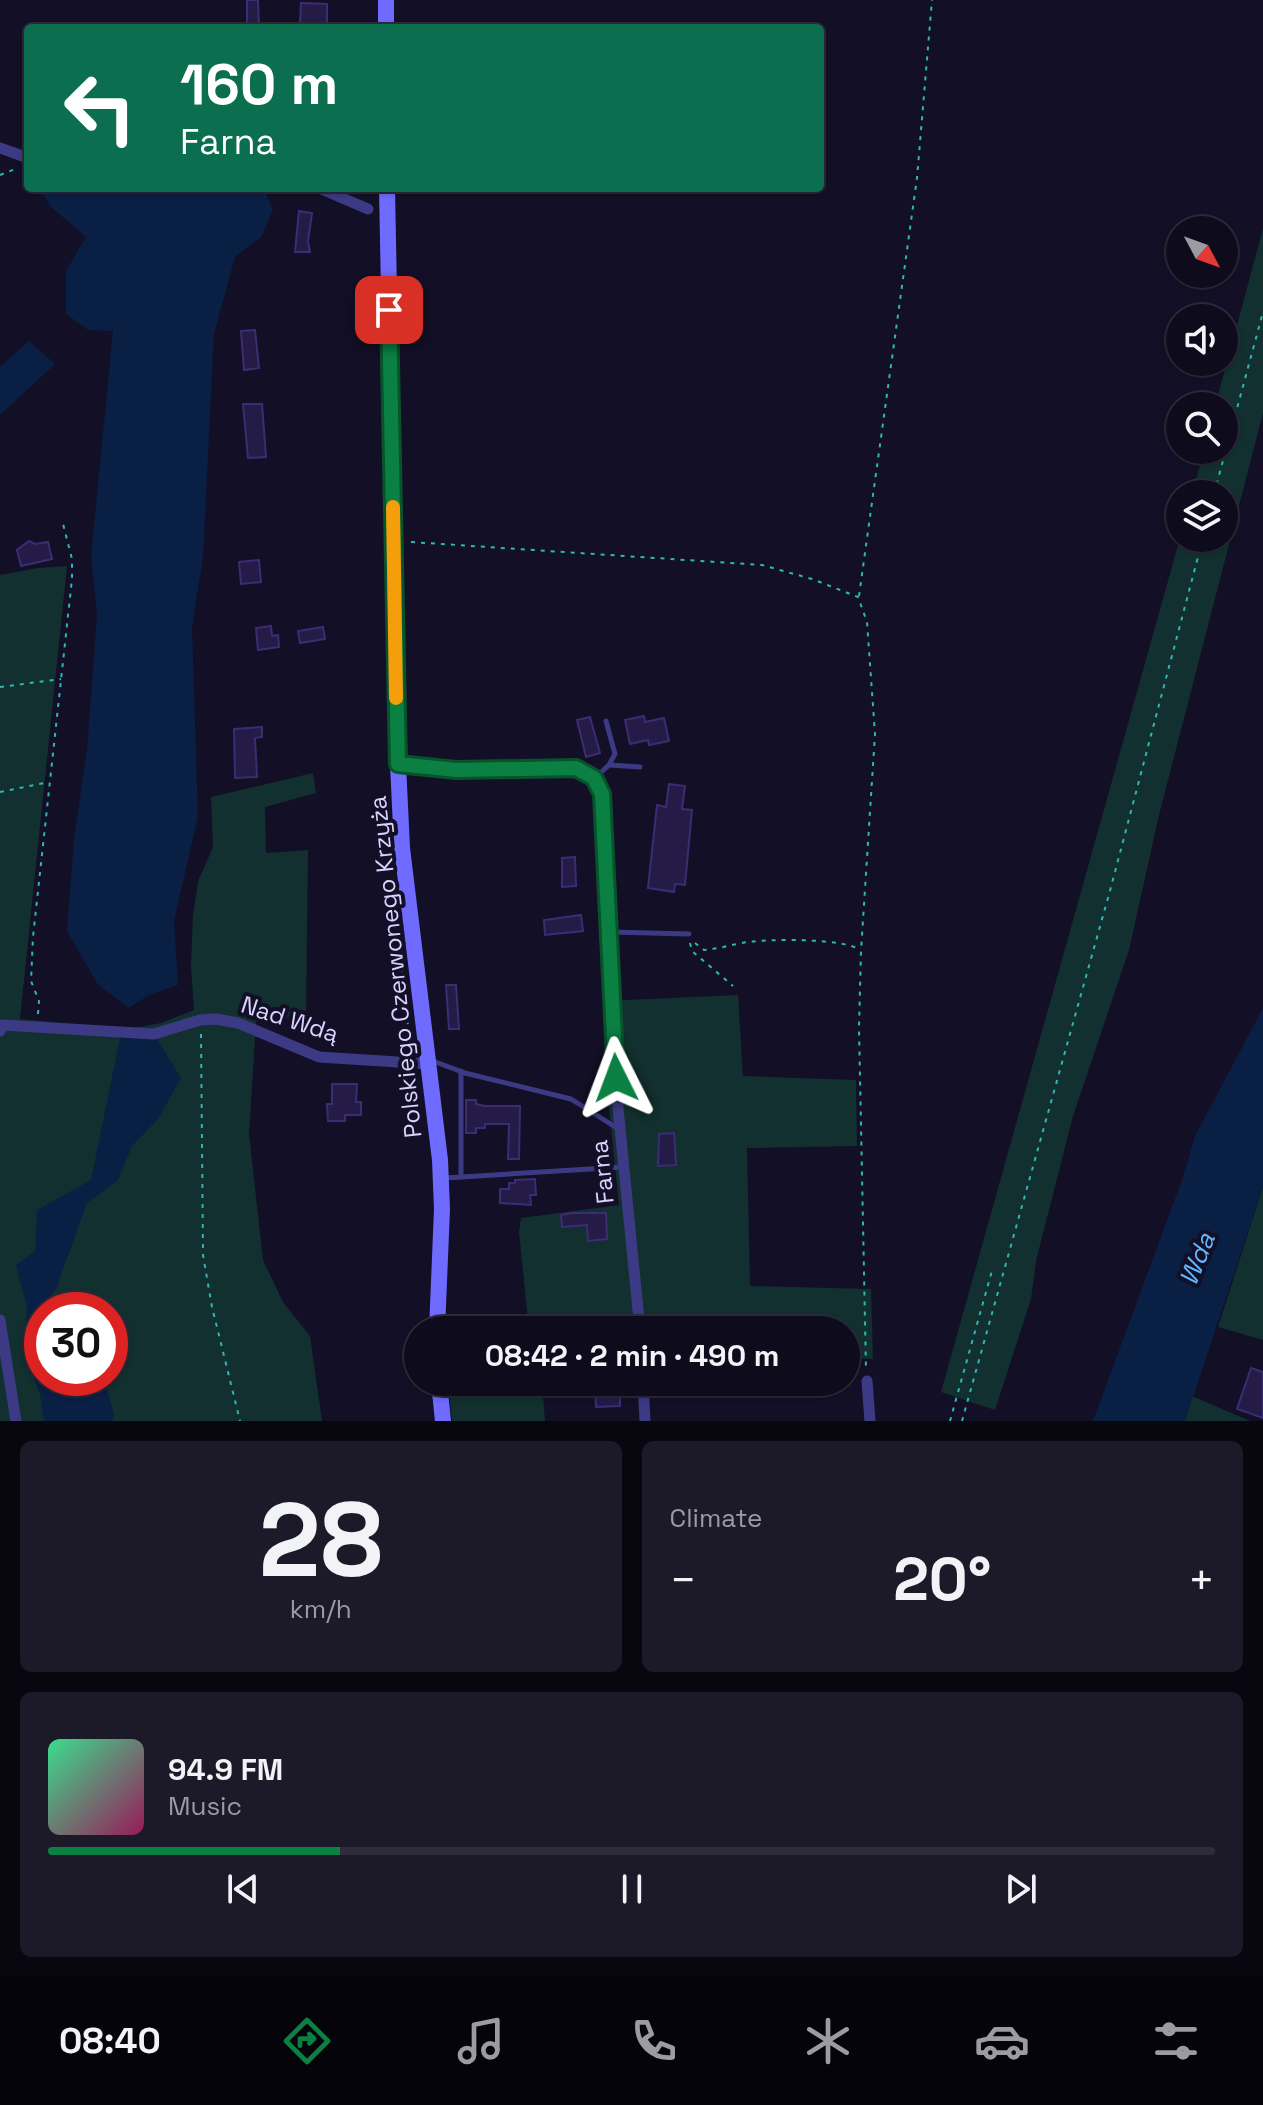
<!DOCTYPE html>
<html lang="en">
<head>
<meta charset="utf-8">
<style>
  body { margin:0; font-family:"Space Grotesk",sans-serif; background:#1c1929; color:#f1f3f6; height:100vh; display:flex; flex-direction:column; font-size:30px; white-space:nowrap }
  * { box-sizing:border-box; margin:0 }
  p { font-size:26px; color:#9b9ba3 }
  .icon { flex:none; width:44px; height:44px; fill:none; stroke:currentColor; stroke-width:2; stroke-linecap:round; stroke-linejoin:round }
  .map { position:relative; height:1421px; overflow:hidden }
  .details { display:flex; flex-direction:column; gap:20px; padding:20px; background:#08060f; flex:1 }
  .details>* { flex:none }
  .top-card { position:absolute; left:24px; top:24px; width:800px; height:168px; border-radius:8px; box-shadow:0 2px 6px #0004,0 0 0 2px #2e2b3b; background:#0b6e4f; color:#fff; overflow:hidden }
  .needle { width:52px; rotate:131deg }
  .fabs { position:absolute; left:1166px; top:216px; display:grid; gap:16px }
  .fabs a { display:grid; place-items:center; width:72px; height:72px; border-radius:50%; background:#0e0b1c; box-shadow:0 2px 6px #0004,0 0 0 2px #2e2b3b; font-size:40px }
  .speed { position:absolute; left:24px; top:1292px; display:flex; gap:16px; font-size:40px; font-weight:700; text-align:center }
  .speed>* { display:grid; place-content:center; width:104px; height:104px; border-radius:50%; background:#0e0b1c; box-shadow:0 2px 6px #0004,0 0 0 2px #2e2b3b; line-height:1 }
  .speed .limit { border:12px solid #d22; background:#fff; color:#111 }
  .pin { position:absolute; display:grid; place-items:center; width:68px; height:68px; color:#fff; margin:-34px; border-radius:16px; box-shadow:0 4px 12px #0006 }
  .me { position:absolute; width:88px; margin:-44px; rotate:357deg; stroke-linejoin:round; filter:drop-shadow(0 0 6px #0008) }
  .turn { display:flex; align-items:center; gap:28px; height:168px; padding:0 24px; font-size:36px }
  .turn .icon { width:104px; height:104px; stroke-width:2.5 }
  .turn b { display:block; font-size:56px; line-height:68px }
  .big { font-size:60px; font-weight:600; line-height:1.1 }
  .details .widget { flex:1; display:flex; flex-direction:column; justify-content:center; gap:12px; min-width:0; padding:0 28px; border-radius:12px; background:#1c1929 }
  .details .dial { align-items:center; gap:0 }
  .dial b { font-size:104px; line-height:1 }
  .song { display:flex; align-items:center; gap:24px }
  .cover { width:96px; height:96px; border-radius:12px; background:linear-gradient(135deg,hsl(150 70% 55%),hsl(330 70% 35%)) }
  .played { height:8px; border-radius:4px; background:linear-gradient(90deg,#0b8043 25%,#2e2b3b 25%) }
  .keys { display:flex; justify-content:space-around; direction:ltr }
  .heat { display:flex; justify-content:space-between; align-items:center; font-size:44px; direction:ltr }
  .details .tiles { flex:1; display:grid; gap:20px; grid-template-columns:1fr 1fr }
  .widget:last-child { grid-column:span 2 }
  .trip { position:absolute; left:404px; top:1316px; width:456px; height:80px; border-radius:40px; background:#0e0b1c; box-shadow:0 2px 6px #0004,0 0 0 2px #2e2b3b; font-weight:600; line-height:80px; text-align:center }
  .dock { display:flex; height:128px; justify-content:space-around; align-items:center; background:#06040b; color:#9b9ba3 }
  .dock .icon { width:56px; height:56px }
  .dock .on { color:#0b8043 }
  .dock b { font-size:36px; color:#f1f3f6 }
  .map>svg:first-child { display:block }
  .green { fill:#12302f; fill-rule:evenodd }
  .water { fill:#0a1f44 }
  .building { fill:#241b47; stroke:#3b2d73; stroke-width:2 }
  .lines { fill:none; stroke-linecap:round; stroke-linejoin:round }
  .path { stroke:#2fb8b0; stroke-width:2; stroke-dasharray:4 6; stroke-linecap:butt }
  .lane { stroke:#3d3a85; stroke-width:5 }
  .street { stroke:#3d3a85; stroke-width:11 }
  .secondary { stroke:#6f6bff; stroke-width:16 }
  .route-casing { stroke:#07532c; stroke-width:20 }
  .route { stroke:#0b8043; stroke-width:14 }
  .slow { stroke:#f59e0b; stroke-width:14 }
  .labels { text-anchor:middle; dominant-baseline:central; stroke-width:8; stroke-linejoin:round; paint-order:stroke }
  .street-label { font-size:24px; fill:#d9d4ff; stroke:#130f26 }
  .water-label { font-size:26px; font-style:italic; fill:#62b6ff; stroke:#130f26 }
</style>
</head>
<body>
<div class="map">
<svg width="1263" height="1421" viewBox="0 0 1263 1421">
  <rect width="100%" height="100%" fill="#130f26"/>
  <g class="green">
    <path d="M 1263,229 L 1263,413 L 1159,815 L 1129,950 L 1073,1116 L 1036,1261 L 1031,1299 L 995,1410 L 941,1392 L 1180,538 L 1224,538 L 1224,494 L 1192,494 L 1204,450 L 1224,450 L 1224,406 L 1215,406 Z"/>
    <path d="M 67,566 L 20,1019 L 128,1029 L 161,1023 L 194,1010 L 191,967 L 193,916 L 198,881 L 213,847 L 211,797 L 313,773 L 316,793 L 265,807 L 266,853 L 308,850 L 306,1016 L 256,1022 L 249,1134 L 263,1260 L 283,1302 L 310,1336 L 322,1421 L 0,1421 L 0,575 L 38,568 ZM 42,1310 L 110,1310 L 110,1378 L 42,1378 Z"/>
    <path d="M 738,995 L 743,1076 L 856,1080 L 857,1146 L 747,1148 L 750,1286 L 871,1289 L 873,1359 L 846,1358 L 846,1330 L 460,1330 L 528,1320 L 519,1232 L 521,1218 L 619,1205 L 608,1099 L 604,1001 Z"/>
    <path d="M 1263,1187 L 1263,1340 L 1218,1327 Z"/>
    <path d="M 448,1382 L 542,1382 L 545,1421 L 452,1421 Z"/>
    <path d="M 1192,1396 L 1250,1421 L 1185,1421 Z"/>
  </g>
  <g class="water">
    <path d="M 39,188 L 120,188 L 154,195 L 164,188 L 211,191 L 260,188 L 264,189 L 273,210 L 262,236 L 235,257 L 214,334 L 203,557 L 192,627 L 198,816 L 174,921 L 178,985 L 149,995 L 129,1008 L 98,985 L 67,931 L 74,839 L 87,749 L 97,615 L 91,556 L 113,331 L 88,330 L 66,314 L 66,271 L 86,237 L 51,207 Z"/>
    <path d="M 29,341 L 55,364 L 0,415 L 0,367 Z"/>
    <path d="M 1263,1008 L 1263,1187 L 1185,1421 L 1093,1421 L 1183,1177 L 1195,1136 Z"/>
    <path d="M 121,1033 L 154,1034 L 181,1078 L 158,1119 L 132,1146 L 118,1180 L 87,1203 L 56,1289 L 38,1309 L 42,1320 L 42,1378 L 104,1378 L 114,1414 L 112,1421 L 44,1421 L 40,1394 L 24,1353 L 27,1307 L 16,1265 L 35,1251 L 37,1210 L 91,1180 Z"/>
  </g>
  <g class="building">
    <path d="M 247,0 L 258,0 L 259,28 L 247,28 Z"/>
    <path d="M 301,3 L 327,4 L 327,24 L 300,23 Z"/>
    <path d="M 299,211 L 312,213 L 308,241 L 310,252 L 295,252 Z"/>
    <path d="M 255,330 L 259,368 L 244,370 L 241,331 Z"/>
    <path d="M 243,404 L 262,404 L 266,457 L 248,458 Z"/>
    <path d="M 29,541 L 35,544 L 48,542 L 52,559 L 21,566 L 17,550 Z"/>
    <path d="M 259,560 L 261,582 L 241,584 L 239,562 Z"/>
    <path d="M 271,626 L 272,636 L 278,635 L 279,647 L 258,650 L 256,628 Z"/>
    <path d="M 323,627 L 325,639 L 300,643 L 298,631 Z"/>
    <path d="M 644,716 L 645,722 L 664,718 L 669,741 L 649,745 L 648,740 L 630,744 L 625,720 Z"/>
    <path d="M 590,717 L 600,753 L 586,757 L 577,720 Z"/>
    <path d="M 262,727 L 262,737 L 255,738 L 257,777 L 235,778 L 234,729 Z"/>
    <path d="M 669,784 L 685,786 L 682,809 L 692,810 L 685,885 L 675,884 L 674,892 L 648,888 L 657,805 L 666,807 Z"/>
    <path d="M 575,857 L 576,886 L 562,887 L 562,858 Z"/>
    <path d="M 581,915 L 583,931 L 545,935 L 544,920 Z"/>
    <path d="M 446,985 L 456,985 L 459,1029 L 449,1029 Z"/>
    <path d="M 332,1084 L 357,1084 L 356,1102 L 361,1102 L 361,1115 L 345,1115 L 345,1121 L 328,1121 L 327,1104 L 332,1104 Z"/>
    <path d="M 466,1100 L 476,1100 L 476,1104 L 485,1106 L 520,1106 L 519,1159 L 508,1159 L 509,1124 L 485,1124 L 485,1128 L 476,1128 L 476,1133 L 466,1133 Z"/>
    <path d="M 674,1133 L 676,1165 L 658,1166 L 659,1134 Z"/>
    <path d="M 535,1179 L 536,1195 L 530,1195 L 531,1205 L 500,1203 L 500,1189 L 509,1189 L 509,1183 L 515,1183 L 515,1180 Z"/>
    <path d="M 572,1213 L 606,1213 L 607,1239 L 588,1241 L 587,1225 L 562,1227 L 561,1215 Z"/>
    <path d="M 1251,1368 L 1263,1372 L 1263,1418 L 1237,1409 Z"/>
    <path d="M 620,1387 L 620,1406 L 596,1407 L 595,1388 Z"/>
  </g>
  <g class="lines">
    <g class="path">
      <path d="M 0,175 L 18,168"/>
      <path d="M 1214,494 L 1263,312"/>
      <path d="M 411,542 L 762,565 L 812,579 L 858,597 L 867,622 L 875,734 L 861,951 L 859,1028 L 866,1370"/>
      <path d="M 859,596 L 917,178 L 932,0"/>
      <path d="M 0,687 L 61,679"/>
      <path d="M 0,792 L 49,782"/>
      <path d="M 392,891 L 411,1052"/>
      <path d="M 690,943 L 692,951 L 733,986"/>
      <path d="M 695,943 L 704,950 C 719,949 733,944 748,942 C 768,939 845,938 860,950"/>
      <path d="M 38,1014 L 39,1001 L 31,981 L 33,937 L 72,579 L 72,559 L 62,520"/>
      <path d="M 201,1034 L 203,1255 L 212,1307 L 240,1421"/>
      <path d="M 950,1421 L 993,1267"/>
      <path d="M 962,1421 L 1111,887 L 1203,538"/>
    </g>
    <g class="lane">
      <path d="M 609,765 L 640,767"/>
      <path d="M 595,778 L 609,765 L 615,754 L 606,721"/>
      <path d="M 610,932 L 689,934"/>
      <path d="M 433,1061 L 465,1073 L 571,1099 L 617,1128"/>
      <path d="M 461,1177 L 461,1071"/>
      <path d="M 445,1178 L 623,1167"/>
    </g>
    <g class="street">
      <path d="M 0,148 L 28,158"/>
      <path d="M 319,188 L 368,209"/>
      <path d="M 398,764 L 456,770 L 565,767 L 587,772 L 599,786 L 618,1108 L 640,1330"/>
      <path d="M 0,1031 L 2,1025 L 154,1034 L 200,1020 L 216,1019 L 238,1023 L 319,1057 L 429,1064"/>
      <path d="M 0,1320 L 16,1421"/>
      <path d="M 867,1381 L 870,1421"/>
      <path d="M 643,1382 L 645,1421"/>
    </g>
    <g class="secondary">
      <path d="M 386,0 L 386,28"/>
      <path d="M 387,188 L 398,764 L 402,848 L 440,1160 L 442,1209 L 437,1330"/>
      <path d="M 439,1382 L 443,1421"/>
    </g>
  </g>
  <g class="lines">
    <g class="route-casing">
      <path id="route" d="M 389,310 L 398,764 L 456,770 L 576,768 L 594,778 L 602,794 L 616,1078"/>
    </g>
    <use href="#route" class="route"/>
    <path class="slow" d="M 393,507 L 396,698"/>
  </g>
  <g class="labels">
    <g class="street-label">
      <text transform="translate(395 967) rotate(-96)">Polskiego Czerwonego Krzyża</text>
      <text transform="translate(290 1019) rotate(18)">Nad Wdą</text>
      <text transform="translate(602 1172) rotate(-96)">Farna</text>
    </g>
    <g class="water-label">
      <text transform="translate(1197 1259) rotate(-68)">Wda</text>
    </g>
  </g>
</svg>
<div class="fabs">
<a><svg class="needle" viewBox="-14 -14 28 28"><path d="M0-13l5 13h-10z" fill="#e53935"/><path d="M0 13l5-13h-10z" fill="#9b9ba3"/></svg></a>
<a><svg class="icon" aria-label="sound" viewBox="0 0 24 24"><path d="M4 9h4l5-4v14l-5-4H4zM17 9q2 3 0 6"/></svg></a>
<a><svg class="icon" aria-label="search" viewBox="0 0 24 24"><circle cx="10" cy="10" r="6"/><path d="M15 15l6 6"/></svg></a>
<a><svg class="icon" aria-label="layers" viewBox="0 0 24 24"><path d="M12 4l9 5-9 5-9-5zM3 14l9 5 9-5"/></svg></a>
</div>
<div class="speed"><div class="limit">30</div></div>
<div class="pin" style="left:389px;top:310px;background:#d93025"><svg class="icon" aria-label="arrive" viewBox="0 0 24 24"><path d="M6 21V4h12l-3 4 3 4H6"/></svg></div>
<svg class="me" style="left:616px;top:1078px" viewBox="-20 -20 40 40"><path d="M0-17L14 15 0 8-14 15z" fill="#0b8043" stroke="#fff" stroke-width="4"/></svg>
<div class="trip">08:42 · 2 min · 490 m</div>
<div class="top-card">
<div class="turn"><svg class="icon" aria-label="left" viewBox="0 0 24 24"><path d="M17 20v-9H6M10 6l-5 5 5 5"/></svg><div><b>160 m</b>Farna</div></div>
</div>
</div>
<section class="details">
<div class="tiles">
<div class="widget dial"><b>28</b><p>km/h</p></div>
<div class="widget"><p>Climate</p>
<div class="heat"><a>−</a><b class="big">20°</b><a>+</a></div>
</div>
<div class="widget">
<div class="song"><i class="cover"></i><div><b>94.9 FM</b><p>Music</p></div></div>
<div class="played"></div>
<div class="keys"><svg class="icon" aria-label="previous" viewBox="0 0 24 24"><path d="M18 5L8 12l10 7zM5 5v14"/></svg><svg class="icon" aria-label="pause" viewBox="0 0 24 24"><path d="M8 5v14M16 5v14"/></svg><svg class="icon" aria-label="next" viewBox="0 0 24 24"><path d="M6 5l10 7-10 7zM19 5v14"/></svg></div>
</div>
</div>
</section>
<nav class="dock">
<b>08:40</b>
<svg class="icon on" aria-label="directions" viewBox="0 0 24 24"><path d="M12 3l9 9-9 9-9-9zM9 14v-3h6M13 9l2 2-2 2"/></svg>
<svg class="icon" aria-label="music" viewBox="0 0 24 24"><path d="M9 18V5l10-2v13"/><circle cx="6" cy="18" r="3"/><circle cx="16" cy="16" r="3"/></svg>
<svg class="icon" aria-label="phone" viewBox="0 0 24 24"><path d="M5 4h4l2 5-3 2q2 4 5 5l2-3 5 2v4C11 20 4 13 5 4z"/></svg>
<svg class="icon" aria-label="climate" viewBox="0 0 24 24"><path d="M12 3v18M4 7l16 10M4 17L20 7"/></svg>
<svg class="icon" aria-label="car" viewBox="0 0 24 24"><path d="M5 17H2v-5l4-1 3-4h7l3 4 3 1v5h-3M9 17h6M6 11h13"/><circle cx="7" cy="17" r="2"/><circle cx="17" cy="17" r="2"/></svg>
<svg class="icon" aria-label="filters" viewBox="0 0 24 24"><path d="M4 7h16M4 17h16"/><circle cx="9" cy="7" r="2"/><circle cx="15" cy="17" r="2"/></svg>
</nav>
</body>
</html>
